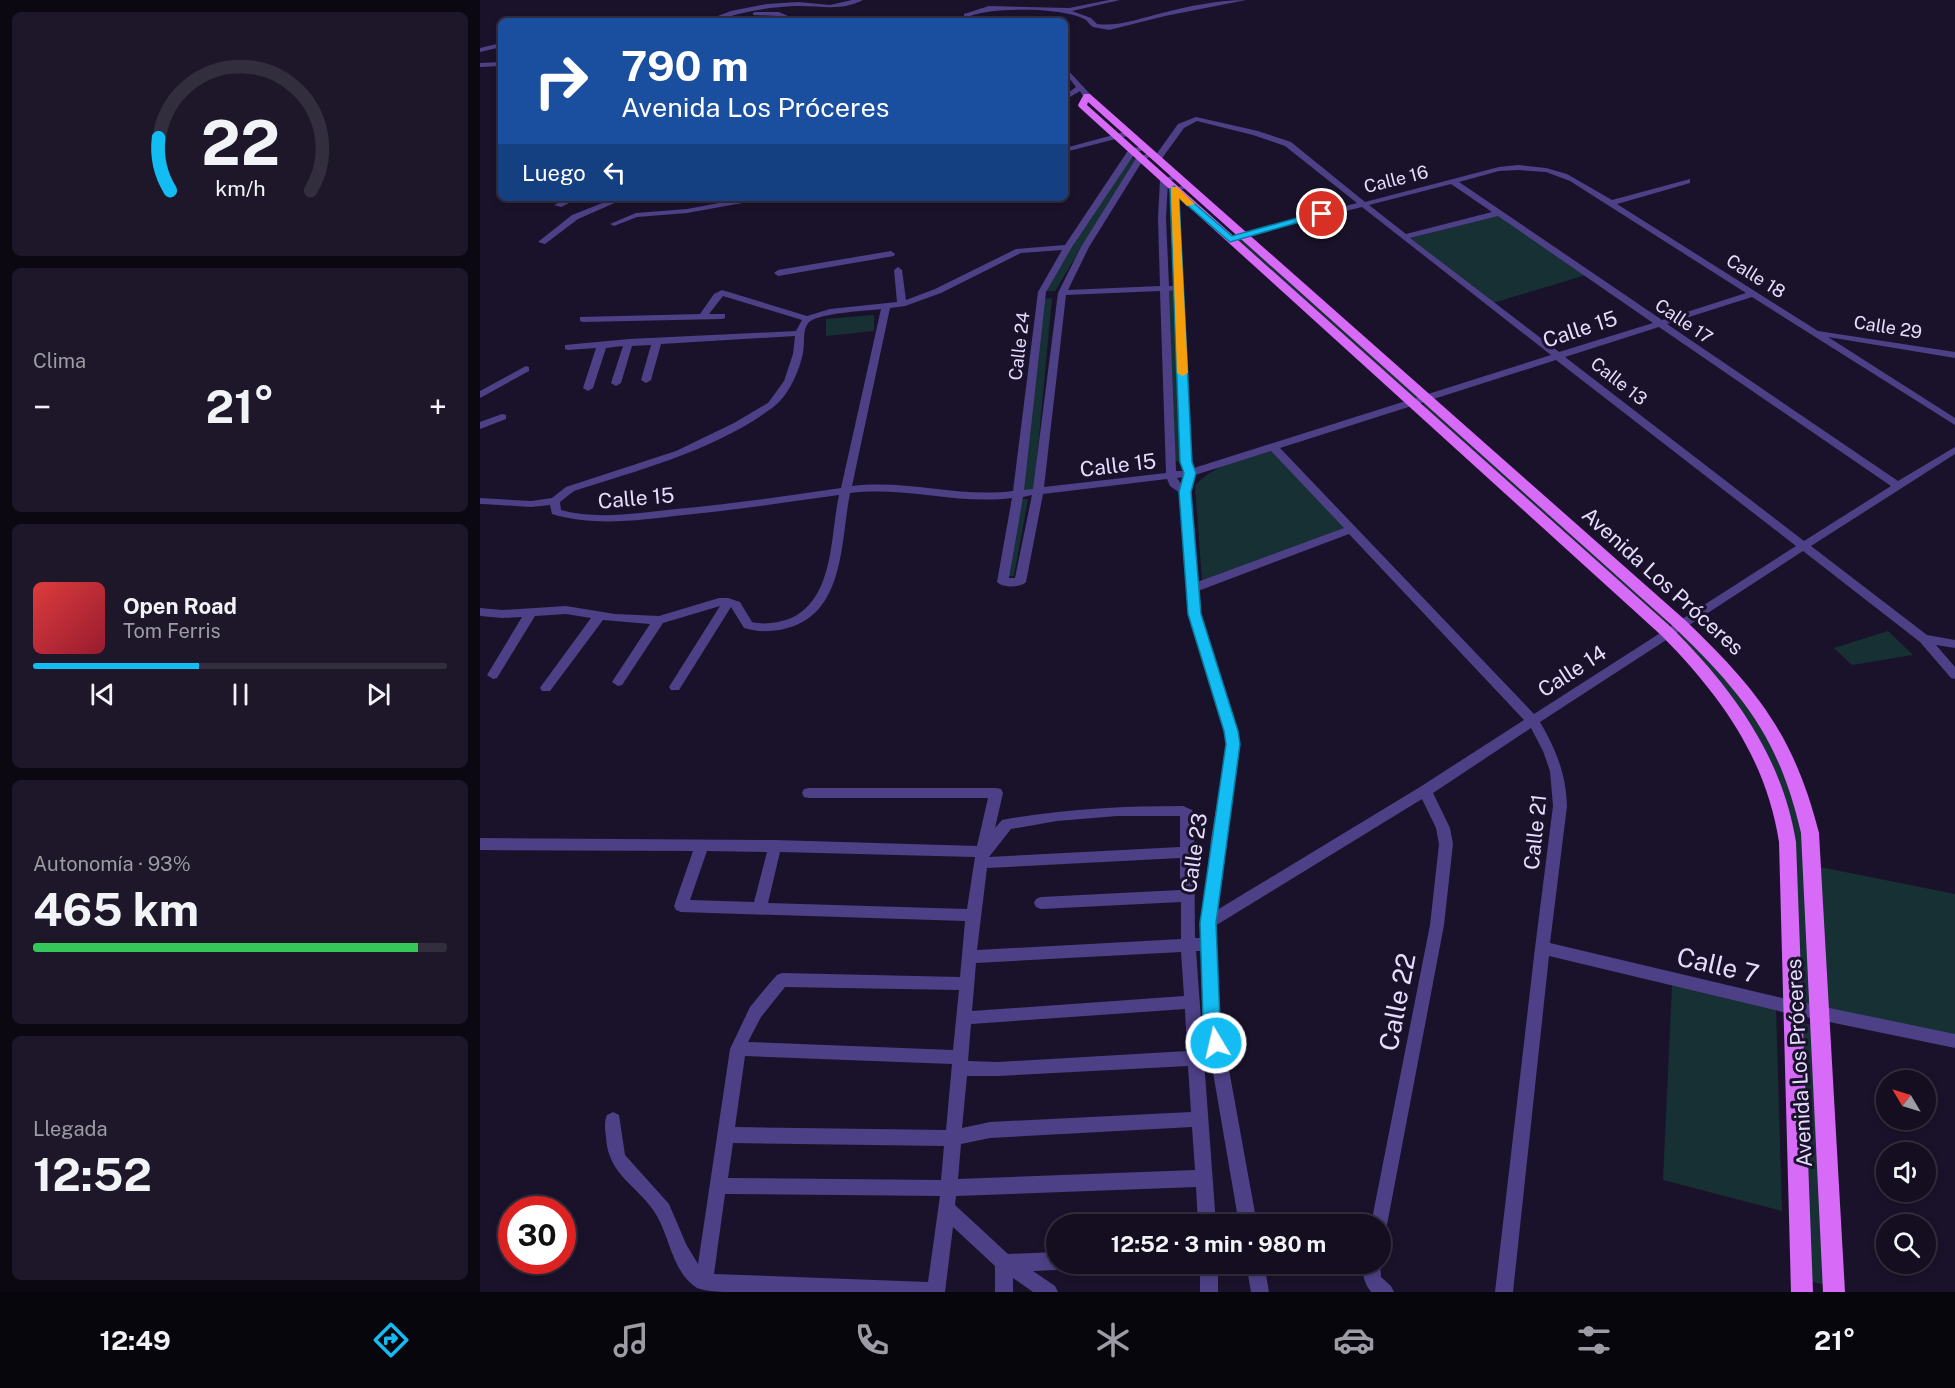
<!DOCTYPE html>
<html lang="es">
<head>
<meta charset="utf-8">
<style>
  body { margin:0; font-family:"Public Sans",sans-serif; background:#1d1729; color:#f1f3f6; height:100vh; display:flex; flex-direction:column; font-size:22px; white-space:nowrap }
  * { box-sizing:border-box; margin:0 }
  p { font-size:20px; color:#9d9ca5 }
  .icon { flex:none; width:33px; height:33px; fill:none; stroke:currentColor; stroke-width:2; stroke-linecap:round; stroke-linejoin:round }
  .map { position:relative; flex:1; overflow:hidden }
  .details { display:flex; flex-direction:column; gap:12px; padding:12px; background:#0b0812; width:480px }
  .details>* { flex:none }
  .guide { position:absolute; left:18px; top:18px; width:570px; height:183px; border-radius:9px; box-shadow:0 3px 9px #0003,0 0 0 2px #332e3e; background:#1a4fa0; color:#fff; overflow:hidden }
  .needle { width:39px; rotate:308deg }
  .buttons { position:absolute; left:1396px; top:1070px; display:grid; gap:12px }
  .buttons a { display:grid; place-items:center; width:60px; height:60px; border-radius:50%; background:#140e20; box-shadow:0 3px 9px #0003,0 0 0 2px #332e3e; font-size:30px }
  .speed { position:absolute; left:18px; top:1196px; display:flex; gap:12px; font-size:30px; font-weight:700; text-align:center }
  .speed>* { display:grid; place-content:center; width:78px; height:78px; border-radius:50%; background:#140e20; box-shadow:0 3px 9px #0003,0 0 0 2px #332e3e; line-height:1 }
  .speed .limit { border:9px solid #d22; background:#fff; color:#111 }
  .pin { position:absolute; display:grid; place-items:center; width:51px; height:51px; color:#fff; margin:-26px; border:3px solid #fff; border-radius:50%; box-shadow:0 2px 6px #0007 }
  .me { position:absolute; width:66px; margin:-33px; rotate:351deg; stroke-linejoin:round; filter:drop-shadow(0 0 4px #0008) }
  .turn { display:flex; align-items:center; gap:21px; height:126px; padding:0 24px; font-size:27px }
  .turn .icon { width:78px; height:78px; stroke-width:2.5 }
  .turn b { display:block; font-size:42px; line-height:51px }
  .then { display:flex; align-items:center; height:57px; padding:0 24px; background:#0003; gap:12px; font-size:22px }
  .big { font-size:45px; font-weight:700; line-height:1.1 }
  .details .widget { flex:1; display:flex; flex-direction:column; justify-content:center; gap:9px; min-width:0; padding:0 21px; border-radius:9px; background:#1d1729 }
  .details .dial { align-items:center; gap:0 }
  .dial svg { height:156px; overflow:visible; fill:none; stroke:#332e3e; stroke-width:7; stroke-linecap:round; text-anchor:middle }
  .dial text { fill:#f1f3f6; stroke:none }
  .song { display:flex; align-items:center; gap:18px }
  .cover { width:72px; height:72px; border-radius:9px; background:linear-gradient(135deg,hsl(0 70% 55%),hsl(350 70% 35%)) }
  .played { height:6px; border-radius:3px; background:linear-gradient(90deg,#13bcf3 40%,#332e3e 40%) }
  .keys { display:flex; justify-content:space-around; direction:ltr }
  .heat { display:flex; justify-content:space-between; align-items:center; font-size:33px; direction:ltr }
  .charge { height:9px; border-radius:4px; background:linear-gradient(90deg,#34c759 93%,#332e3e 0) }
  .trip { position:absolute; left:566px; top:1214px; width:345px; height:60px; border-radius:30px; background:#140e20; box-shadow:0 3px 9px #0003,0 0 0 2px #332e3e; font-weight:700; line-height:60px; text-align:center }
  .menu { display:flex; height:96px; justify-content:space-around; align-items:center; background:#08060d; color:#9d9ca5 }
  .menu .icon { width:42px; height:42px }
  .menu .active { color:#13bcf3 }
  .menu b { font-size:27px; color:#f1f3f6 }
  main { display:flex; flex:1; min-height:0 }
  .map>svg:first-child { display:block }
  .green { fill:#163033 }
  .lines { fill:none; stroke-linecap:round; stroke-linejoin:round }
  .minor { fill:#4d4086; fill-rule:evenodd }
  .major { fill:#d76af7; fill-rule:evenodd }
  .route { fill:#13bcf3; stroke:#0c7a9e; stroke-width:1.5 }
  .slow { fill:#f59e0b }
  .labels { text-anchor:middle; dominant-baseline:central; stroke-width:6; stroke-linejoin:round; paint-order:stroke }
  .far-street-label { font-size:18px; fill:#e5ddfd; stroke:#1a122a }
  .street-label { font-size:21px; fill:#e5ddfd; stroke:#1a122a }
  .near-street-label { font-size:26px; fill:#e5ddfd; stroke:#1a122a }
</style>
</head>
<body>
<main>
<section class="details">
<div class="widget dial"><svg viewBox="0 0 100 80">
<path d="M14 69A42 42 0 1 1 86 69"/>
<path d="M14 69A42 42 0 0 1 8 42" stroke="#13bcf3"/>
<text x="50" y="56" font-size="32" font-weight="700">22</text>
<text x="50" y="72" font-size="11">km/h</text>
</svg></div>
<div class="widget"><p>Clima</p>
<div class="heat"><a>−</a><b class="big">21°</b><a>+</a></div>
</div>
<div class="widget">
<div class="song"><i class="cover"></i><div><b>Open Road</b><p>Tom Ferris</p></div></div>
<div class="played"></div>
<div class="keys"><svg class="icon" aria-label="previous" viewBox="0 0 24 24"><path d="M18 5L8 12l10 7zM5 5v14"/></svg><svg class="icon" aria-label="pause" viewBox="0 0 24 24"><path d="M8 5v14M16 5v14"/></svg><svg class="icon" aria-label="next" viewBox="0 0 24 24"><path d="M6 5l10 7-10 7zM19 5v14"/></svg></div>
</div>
<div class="widget"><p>Autonomía · 93%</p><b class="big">465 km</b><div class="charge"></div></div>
<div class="widget"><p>Llegada</p><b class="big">12:52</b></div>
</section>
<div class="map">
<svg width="1475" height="1292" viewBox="0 0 1475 1292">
  <rect width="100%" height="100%" fill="#1a122a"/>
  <g class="green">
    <path d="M 648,156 L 655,159 L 575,291 L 565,291 Z"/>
    <path d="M 1018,215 L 1106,275 L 1013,303 L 928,239 Z"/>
    <path d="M 761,238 L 941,397 L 932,400 L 755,240 Z"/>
    <path d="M 697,289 L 702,462 L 695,461 L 688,290 Z"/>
    <path d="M 572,298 L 554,490 L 543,491 L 563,299 Z"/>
    <path d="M 394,315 L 394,331 L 346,336 L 346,319 Z"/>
    <path d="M 944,404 L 948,404 L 1191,624 L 1188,626 L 941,405 Z"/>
    <path d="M 791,451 L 866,528 L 722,580 L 715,486 C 733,464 765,459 791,451 Z"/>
    <path d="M 541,499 L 548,499 L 534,576 L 526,576 Z"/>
    <path d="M 1200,630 L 1242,668 L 1300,755 L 1325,833 L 1330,1006 L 1321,1004 L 1311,830 L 1286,755 L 1196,633 Z"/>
    <path d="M 1408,631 L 1433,655 L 1372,665 L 1354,648 Z"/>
    <path d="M 1340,867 L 1475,894 L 1475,1035 L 1345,1008 Z"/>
    <path d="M 1192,985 L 1296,1009 L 1302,1211 L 1183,1180 Z"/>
    <path d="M 1320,1023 L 1328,1024 L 1333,1027 L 1344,1285 L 1330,1281 Z"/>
  </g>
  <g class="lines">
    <g class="minor">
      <path d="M 372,0 L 383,0 C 360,12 339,5 315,6 C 286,7 260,13 233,21 L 230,19 L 251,11 L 287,4 L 318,2 L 350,5 Z"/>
      <path d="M 629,0 L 640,0 L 592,11 L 611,18 L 617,24 C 638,27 661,18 682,13 C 709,6 739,0 766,0 L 685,16 L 629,30 L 613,27 C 612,27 607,21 606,20 C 586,7 513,7 490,16 L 503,21 L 460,21 L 484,17 L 484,14 L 509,6 L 589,8 Z"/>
      <path d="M 275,12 L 299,12 L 319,21 L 310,21 L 298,16 L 273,15 L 273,13 Z"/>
      <path d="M 413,19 L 449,19 L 452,21 L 410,21 Z"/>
      <path d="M 21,43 L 21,47 L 0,52 L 0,48 Z"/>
      <path d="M 21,62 L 21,66 L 0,67 L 0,63 Z"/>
      <path d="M 585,67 L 610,94 L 610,98 L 604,98 L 600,91 L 585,100 L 585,95 L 596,87 L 585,73 Z"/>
      <path d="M 716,117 L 778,131 L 811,142 L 885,202 L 1019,167 L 1038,165 L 1066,168 L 1087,174 L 1132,200 L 1210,179 L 1210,183 L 1137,204 L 1338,331 L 1475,352 L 1475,358 L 1348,337 L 1475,418 L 1475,425 L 1272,297 L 1187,324 L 1418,481 L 1475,447 L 1475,454 L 1331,546 L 1447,635 L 1475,640 L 1475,648 L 1456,645 L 1475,667 L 1475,679 L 1471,678 L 1440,642 L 1323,551 L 1060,722 C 1076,749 1086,774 1087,806 L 1070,943 L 1311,1000 L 1475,1034 L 1475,1048 L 1311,1014 L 1069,956 L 1033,1292 L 1015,1292 L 1055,948 L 1073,806 L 1070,771 L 1063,751 L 1051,728 L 953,793 L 970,828 L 973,844 L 964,925 L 906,1230 L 900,1233 L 900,1224 L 891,1224 L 950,925 L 959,844 L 956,828 L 942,799 L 735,926 L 740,1020 L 777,1224 L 759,1224 L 724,1020 L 721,951 L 716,951 L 736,1224 L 718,1224 L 716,1187 L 476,1196 L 475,1205 L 528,1254 L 576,1252 L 576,1263 L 584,1263 L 582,1267 L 576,1270 L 553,1271 L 575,1286 L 578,1292 L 553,1292 L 533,1278 L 533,1292 L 515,1292 L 515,1266 L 473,1227 L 465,1292 L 254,1292 C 243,1292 227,1292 217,1288 C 193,1273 190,1239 177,1216 C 160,1186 128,1177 126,1137 C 125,1129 124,1122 127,1115 L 133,1112 L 139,1115 L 145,1155 L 189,1204 L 206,1244 L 218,1264 L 250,1049 L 270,1007 L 289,984 L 297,975 L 302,973 L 480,977 L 485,921 L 201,912 L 196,910 L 194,906 L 213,851 L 0,850 L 0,838 L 295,840 L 497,846 L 508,798 L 329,798 L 324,797 L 322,793 L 324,789 L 329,788 L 516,788 L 521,789 L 523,793 L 515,828 L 522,820 L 527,819 C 587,809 642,806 703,806 L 712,810 L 714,814 L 715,938 L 721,938 L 721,923 L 731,839 L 747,744 L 745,731 L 708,614 L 700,493 L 690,486 L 687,479 L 563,494 L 546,582 C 540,588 523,588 517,582 L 532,498 C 478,505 425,486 370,493 C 361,538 365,607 314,626 C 297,632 281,633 264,628 L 251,607 L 199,690 L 191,690 L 189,687 L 240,606 L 183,623 L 142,685 L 138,686 L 132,682 L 170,624 L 123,620 L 70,691 L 62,691 L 60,688 L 62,685 L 111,618 L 86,614 L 55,616 L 17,678 L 13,679 L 7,675 L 42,617 L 22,618 L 0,616 L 0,608 L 22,610 L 86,606 L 135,614 L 179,616 L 239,598 L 248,598 L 260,602 L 272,622 C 284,625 297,623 309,619 C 355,600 350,535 359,495 C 308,502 256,510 204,515 C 160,520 115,527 72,514 L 70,505 L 51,507 L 3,504 L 0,504 L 0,498 L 51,501 L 72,498 L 86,487 L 196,451 L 254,423 L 288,403 L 304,381 L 313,354 L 315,336 L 181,344 L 171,380 L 166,383 L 161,380 L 171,345 L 152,346 L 141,383 L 136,386 L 131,383 L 143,346 L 126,348 L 113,388 L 108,391 L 103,388 L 116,348 L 88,350 L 85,349 L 85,345 L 149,339 L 316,331 L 322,320 L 243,296 L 229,314 L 245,314 L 245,318 L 242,319 L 103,322 L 100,321 L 100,317 L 220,314 L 234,294 L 242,290 L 327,316 L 350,309 L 417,302 L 414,270 L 418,267 L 422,270 L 426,300 L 455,289 L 536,249 L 585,245 L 649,149 L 664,146 L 668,148 L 655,153 L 592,247 L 566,292 L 544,490 L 553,489 L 578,293 L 601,247 L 656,158 L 672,152 L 676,154 L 663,160 L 609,247 L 588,290 L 680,286 L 678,218 L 680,180 L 697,174 L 700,174 L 700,178 L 688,181 L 686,218 L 689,286 L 694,286 L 690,189 L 710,184 L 710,188 L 698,190 L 711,462 L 714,468 L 1071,355 L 882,207 L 747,241 L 747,237 L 877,203 L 805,146 L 773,135 L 717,121 L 704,128 L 680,161 L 674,161 L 673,159 L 698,124 ZM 1038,170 L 1066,172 L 1090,181 L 1266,293 L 1182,320 L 979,182 L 1019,171 ZM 971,184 L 1012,212 L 926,234 L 889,205 ZM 1018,216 L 1173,323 L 1079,352 L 930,238 ZM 582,250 L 558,292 L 533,491 C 479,498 426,479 372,486 L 410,308 L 425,306 L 461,293 L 541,253 ZM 694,290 L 701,462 L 704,471 L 696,471 L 689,291 ZM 680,291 L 686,473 L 564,487 L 586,295 ZM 401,309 L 361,488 C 306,496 251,504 196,509 C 159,513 117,520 81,510 L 80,502 L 94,491 C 159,470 236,450 292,408 C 308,397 319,372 323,353 C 325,343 322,329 329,322 C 339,313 386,311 401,309 ZM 1179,327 L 1411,486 L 1324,541 L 1085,357 ZM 1076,360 L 1316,546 L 1054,714 L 800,448 ZM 791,451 L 864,528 L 717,582 L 710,492 L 715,475 ZM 704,477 L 702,485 L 697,478 ZM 552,495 L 535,578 L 529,578 L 543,497 ZM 869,534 L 1044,720 L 940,787 L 737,910 L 745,839 L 759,744 L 757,731 L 720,614 L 718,591 ZM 637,816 L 700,816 L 700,847 L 509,857 L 531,829 L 577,821 ZM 227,851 L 287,852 L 274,902 L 210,900 ZM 300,852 L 495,857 L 487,909 L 288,903 ZM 700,858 L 700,890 L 561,897 L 556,899 L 554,903 L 556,907 L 561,909 L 701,902 L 701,939 L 497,950 L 507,868 ZM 701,952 L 704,996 L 492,1011 L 496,963 ZM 305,987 L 479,990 L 473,1050 L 268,1042 L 281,1017 ZM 705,1009 L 707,1051 L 518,1062 L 488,1061 L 491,1024 ZM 265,1056 L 472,1064 L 466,1130 L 255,1127 ZM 708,1066 L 711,1112 L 510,1122 L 482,1128 L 487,1076 L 518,1076 ZM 712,1127 L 715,1170 L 478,1179 L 481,1144 L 510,1138 ZM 253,1143 L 464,1146 L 461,1180 L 248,1178 ZM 245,1194 L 460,1196 L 448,1282 L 234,1274 Z"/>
      <path d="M 648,131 L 652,133 L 651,135 L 585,152 L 585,148 Z"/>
      <path d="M 88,198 L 99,198 L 81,207 L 74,205 Z"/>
      <path d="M 135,198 L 146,198 L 98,219 L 65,244 L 58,242 L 92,215 Z"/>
      <path d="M 266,198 L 283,198 L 279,200 L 207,213 L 157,217 L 134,226 L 130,224 L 156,213 L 207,209 Z"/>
      <path d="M 411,251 L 415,254 L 414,256 L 298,276 L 294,273 L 298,270 Z"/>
      <path d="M 46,366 L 49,367 L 49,371 L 0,398 L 0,391 Z"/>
      <path d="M 22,414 L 26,415 L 26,419 L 0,429 L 0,422 Z"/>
      <path d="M 900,1261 L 901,1277 L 911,1286 L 914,1292 L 891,1292 C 884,1283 882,1274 883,1263 L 900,1263 Z"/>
      <rect x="720" y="1263" width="18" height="29"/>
      <path d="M 766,1263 L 784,1263 L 789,1292 L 771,1292 Z"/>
    </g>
    <path class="major" d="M 604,94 L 610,94 L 1205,620 C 1277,689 1314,735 1339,833 L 1365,1292 L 1343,1292 L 1321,833 C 1299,738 1264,695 1195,628 L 608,102 L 607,105 L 1192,628 C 1253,689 1302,756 1316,842 L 1333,1292 L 1311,1292 L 1299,842 C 1286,758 1240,695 1182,636 L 599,107 L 598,105 Z"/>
  </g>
  <path class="route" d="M 694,186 L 752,236 L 842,211 L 847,214 L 750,242 L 699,198 L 712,462 L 716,473 L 711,492 L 721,614 L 758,731 L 760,744 L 736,923 L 740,1020 L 745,1043 L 742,1049 L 736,1051 L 730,1049 L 723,1020 L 720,923 L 746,744 L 744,731 L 708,614 L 699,492 L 704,473 L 700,462 L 690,189 Z"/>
  <path class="slow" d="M 691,187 L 697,187 L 715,204 L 707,206 L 699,198 L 708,373 L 703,376 L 697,373 Z"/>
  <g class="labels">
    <g class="far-street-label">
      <text transform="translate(916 179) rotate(-14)">Calle 16</text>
      <text transform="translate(1276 276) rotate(32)">Calle 18</text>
      <text transform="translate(1204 321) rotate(34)">Calle 17</text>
      <text transform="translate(1408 327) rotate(9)">Calle 29</text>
      <text transform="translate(539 346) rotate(-83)">Calle 24</text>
      <text transform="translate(1139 381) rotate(38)">Calle 13</text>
    </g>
    <g class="street-label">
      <text transform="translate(1100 329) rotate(-18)">Calle 15</text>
      <text transform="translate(638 465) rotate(-7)">Calle 15</text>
      <text transform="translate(156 498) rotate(-5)">Calle 15</text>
      <text transform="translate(1183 581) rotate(42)">Avenida Los Próceres</text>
      <text transform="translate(1092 671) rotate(-33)">Calle 14</text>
      <text transform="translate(1055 832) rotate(-84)">Calle 21</text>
      <text transform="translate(714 853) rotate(-82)">Calle 23</text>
      <text transform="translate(1319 1063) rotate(-93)">Avenida Los Próceres</text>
    </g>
    <g class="near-street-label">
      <text transform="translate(1238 965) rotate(13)">Calle 7</text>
      <text transform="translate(917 1002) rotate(-79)">Calle 22</text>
    </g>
  </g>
</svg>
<div class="buttons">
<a><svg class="needle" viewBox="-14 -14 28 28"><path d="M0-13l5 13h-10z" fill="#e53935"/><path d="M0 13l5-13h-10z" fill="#9d9ca5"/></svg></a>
<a><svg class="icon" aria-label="sound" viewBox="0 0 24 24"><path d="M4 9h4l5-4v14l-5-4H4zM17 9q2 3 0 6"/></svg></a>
<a><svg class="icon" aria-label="search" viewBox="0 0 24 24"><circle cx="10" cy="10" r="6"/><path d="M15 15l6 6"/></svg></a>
</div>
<div class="speed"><div class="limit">30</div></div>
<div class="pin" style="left:842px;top:214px;background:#d93025"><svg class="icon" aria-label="arrive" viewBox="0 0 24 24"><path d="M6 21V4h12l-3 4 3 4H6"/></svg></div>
<svg class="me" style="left:736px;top:1043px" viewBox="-20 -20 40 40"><circle r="17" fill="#13bcf3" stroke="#fff" stroke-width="3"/><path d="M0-11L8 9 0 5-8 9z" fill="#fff"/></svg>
<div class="trip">12:52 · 3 min · 980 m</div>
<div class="guide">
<div class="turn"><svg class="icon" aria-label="right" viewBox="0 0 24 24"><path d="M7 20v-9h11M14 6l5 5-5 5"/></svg><div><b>790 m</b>Avenida Los Próceres</div></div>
<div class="then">Luego<svg class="icon" aria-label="left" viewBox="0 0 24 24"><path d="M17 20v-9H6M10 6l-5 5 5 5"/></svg></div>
</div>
</div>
</main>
<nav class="menu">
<b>12:49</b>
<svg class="icon active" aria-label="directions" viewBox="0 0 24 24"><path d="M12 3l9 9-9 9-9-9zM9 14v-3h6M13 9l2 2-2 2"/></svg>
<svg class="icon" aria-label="music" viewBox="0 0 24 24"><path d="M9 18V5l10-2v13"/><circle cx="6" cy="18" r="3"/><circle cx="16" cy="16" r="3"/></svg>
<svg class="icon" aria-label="phone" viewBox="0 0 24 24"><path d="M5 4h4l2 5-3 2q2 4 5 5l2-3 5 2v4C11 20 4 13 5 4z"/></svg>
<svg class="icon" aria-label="climate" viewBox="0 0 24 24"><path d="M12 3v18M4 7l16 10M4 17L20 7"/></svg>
<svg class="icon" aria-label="car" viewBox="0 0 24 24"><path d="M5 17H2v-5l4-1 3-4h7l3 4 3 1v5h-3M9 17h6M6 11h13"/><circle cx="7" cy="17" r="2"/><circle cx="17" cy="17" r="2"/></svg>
<svg class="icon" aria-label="filters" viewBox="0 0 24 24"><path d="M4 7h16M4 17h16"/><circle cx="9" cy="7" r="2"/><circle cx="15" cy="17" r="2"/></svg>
<b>21°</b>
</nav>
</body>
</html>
